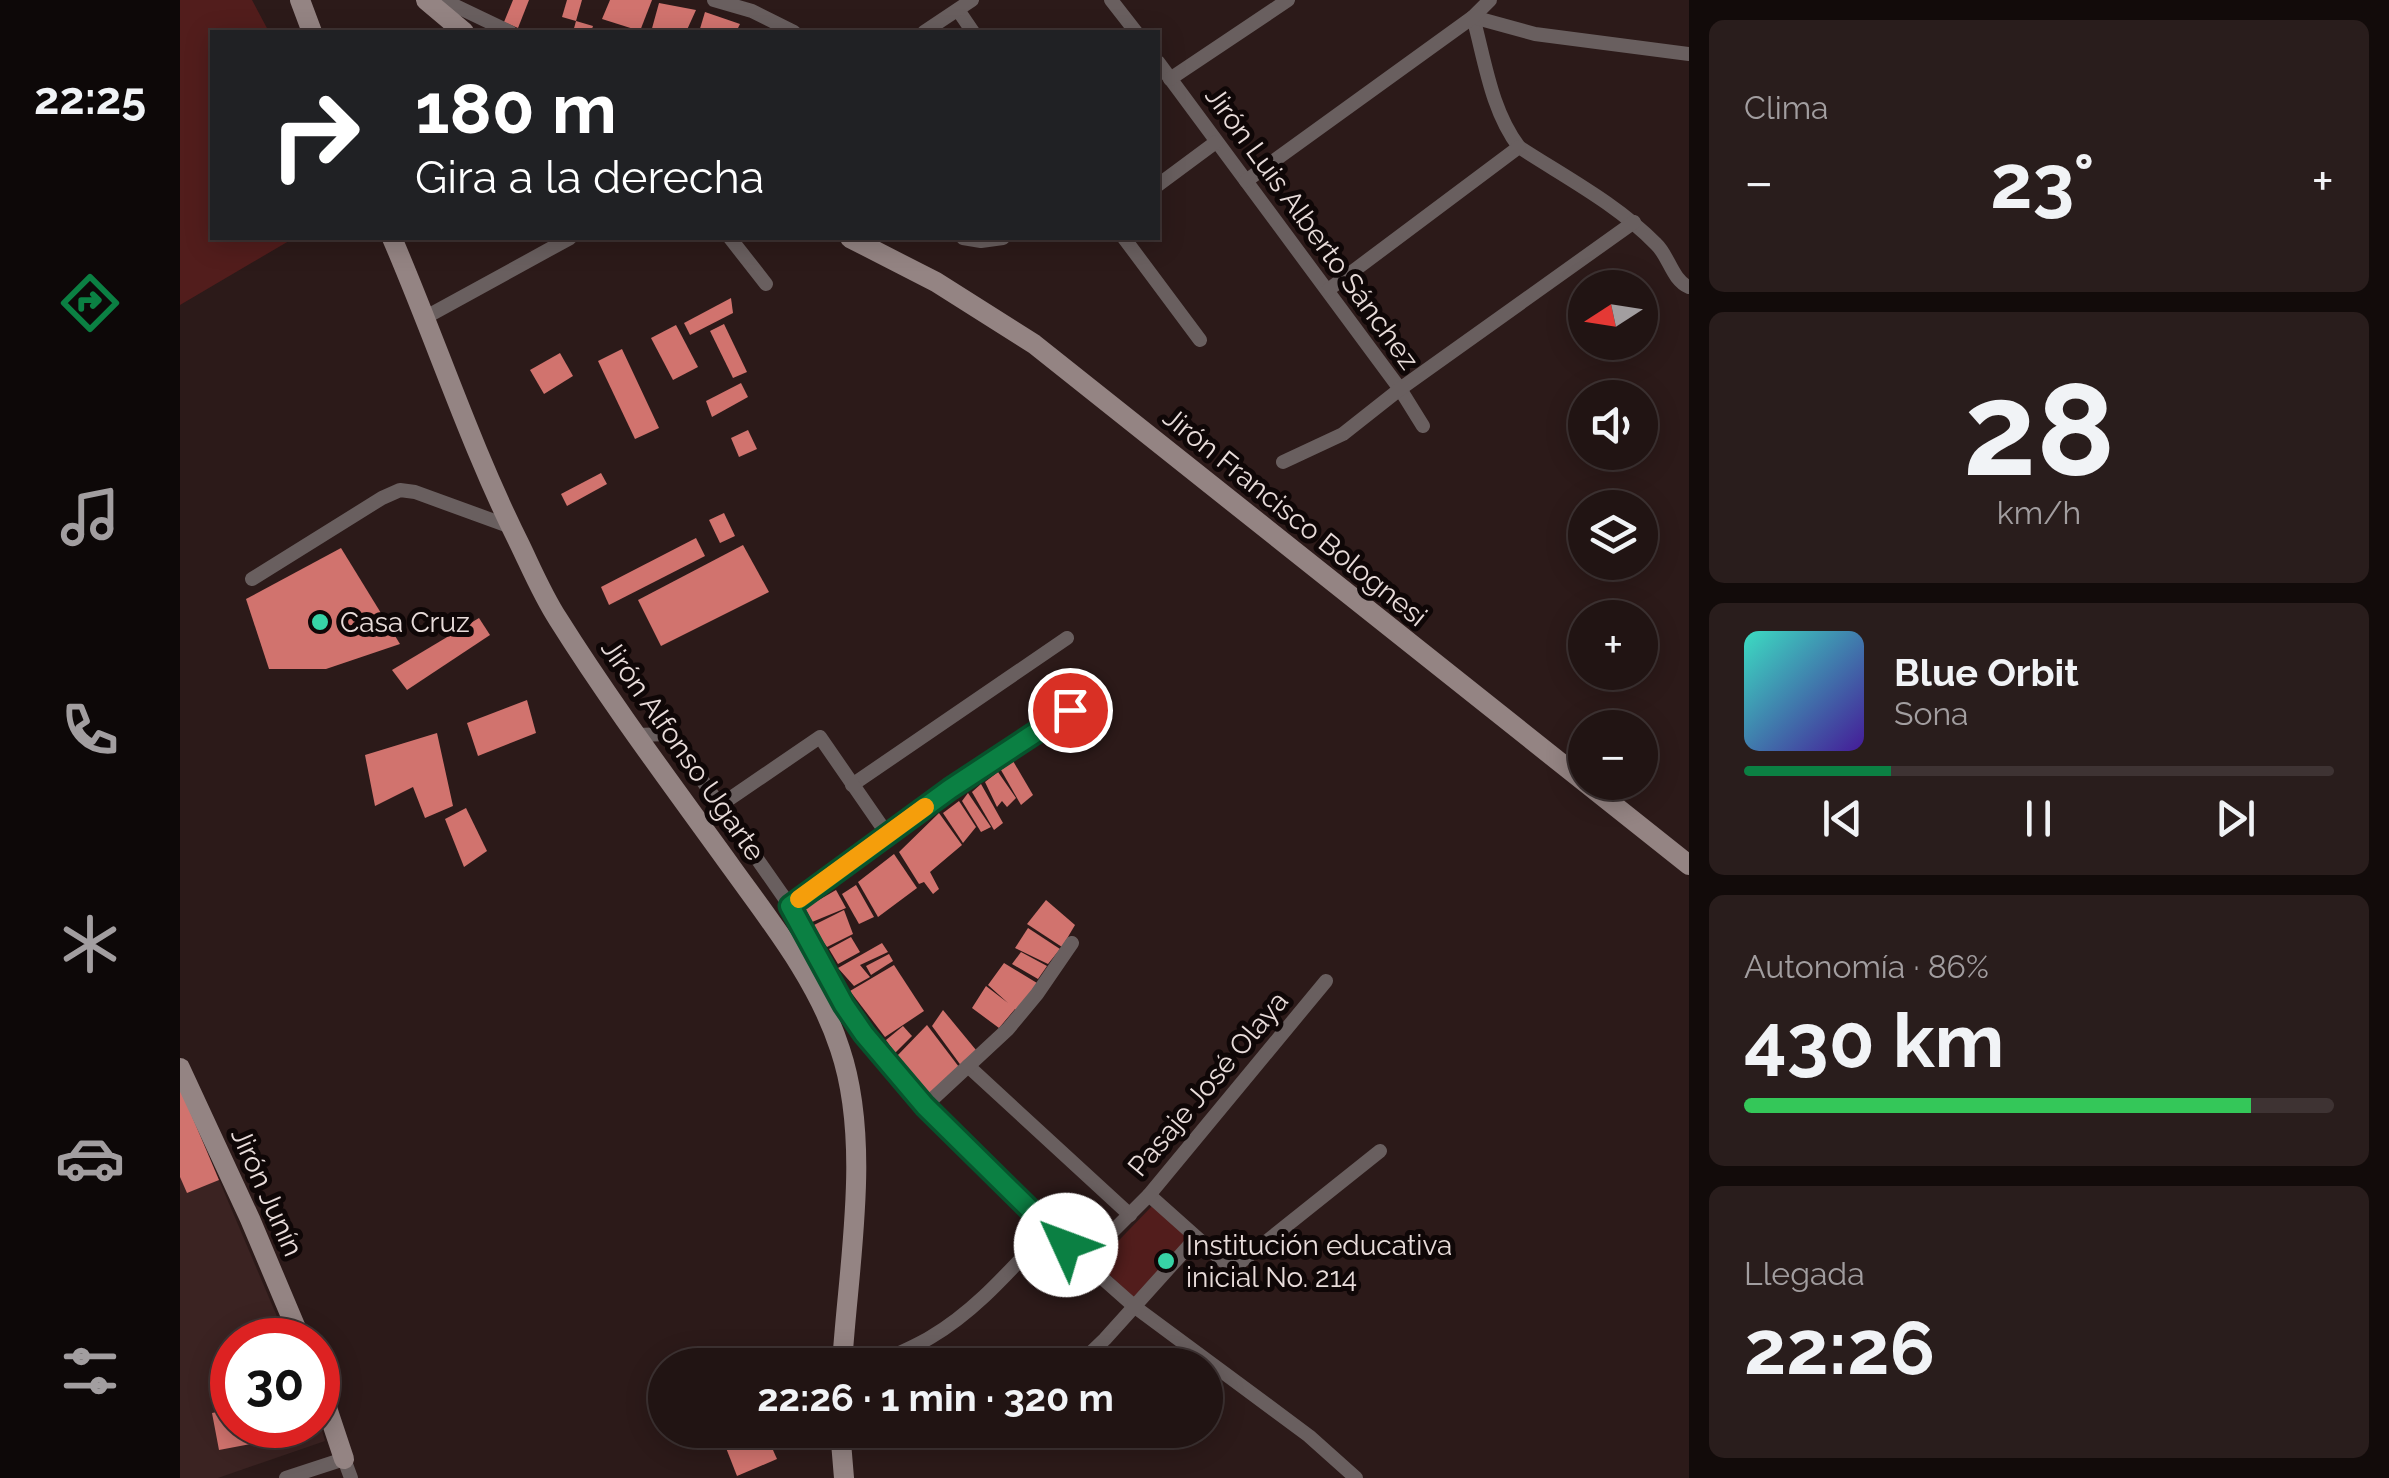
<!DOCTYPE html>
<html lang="es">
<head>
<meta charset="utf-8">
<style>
  body { margin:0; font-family:Raleway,sans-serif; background:#291d1c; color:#f1f3f6; height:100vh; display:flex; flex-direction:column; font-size:38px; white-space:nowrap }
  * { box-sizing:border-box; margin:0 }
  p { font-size:32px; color:#a29ea0 }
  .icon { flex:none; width:55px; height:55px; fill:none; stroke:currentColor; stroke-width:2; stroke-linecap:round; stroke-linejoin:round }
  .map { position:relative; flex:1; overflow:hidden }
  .drawer { display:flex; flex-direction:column; gap:20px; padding:20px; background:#120b0a; width:700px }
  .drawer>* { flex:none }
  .banner { position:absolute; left:30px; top:30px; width:950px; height:210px; border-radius:0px; box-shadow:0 5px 25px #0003,0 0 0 2px #3e3333; background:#202124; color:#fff; overflow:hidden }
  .needle { width:65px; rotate:258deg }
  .tools { position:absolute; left:1388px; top:270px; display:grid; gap:20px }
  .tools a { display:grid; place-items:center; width:90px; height:90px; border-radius:50%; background:#211413; box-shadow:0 5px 25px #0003,0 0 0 2px #3e3333; font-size:50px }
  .speed { position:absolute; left:30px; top:1318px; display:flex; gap:20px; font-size:50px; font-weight:700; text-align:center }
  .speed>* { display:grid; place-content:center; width:130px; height:130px; border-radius:50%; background:#211413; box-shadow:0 5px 25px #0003,0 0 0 2px #3e3333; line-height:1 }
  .speed .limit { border:15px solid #d22; background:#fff; color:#111 }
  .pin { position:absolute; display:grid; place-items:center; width:85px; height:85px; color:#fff; margin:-42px; border:5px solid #fff; border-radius:50%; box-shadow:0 2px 10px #0007 }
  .me { position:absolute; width:110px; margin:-55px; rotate:313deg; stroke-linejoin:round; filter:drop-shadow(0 0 8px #0008) }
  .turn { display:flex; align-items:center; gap:35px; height:210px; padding:0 40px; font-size:45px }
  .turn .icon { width:130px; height:130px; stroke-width:2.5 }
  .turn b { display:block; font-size:70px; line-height:85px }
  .big { font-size:75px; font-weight:700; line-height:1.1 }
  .drawer .card { flex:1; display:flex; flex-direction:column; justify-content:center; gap:15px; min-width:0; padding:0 35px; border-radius:15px; background:#291d1c }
  .drawer .dial { align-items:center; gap:0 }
  .dial b { font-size:130px; line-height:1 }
  .song { display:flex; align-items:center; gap:30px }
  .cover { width:120px; height:120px; border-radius:15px; background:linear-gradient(135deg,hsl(170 70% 55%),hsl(260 70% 35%)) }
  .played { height:10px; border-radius:5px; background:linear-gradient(90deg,#0b8043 25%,#3e3333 25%) }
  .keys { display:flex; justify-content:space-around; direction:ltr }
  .heat { display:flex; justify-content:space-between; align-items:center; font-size:55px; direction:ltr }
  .charge { height:15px; border-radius:8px; background:linear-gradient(90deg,#34c759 86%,#3e3333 0) }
  .trip { position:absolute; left:468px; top:1348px; width:575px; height:100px; border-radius:50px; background:#211413; box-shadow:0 5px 25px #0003,0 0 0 2px #3e3333; font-weight:700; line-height:100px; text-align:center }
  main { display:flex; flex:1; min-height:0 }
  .dock { display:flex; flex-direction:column; width:180px; justify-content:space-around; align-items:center; background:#0d0808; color:#a29ea0 }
  .dock .icon { width:70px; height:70px }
  .dock .selected { color:#0b8043 }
  .dock b { font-size:45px; color:#f1f3f6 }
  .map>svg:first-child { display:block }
  .built { fill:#3b2322 }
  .green { fill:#521d1c }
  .building { fill:#d1736e }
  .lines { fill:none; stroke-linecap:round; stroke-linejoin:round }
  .street { stroke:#695f5f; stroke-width:14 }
  .secondary { stroke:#948483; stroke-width:20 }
  .route-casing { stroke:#07532c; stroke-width:25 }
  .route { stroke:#0b8043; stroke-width:18 }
  .slow { stroke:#f59e0b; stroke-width:18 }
  .poi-dot { fill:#37d4a6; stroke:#0f0707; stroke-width:4 }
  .labels { text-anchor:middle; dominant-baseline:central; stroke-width:10; stroke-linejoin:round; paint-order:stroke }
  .street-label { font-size:28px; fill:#e8dcda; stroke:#0f0707 }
  .poi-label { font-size:28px; fill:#e8dcda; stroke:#0f0707; text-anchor:start }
</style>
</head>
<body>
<main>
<nav class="dock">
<b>22:25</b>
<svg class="icon selected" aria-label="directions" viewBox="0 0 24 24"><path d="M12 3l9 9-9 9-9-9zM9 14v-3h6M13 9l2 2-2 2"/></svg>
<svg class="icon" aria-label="music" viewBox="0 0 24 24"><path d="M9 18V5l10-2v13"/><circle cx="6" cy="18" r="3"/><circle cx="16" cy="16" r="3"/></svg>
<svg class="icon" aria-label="phone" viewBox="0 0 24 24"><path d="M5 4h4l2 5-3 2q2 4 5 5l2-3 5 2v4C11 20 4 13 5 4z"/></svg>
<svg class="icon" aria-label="climate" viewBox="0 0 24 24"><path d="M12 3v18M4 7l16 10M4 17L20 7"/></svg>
<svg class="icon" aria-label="car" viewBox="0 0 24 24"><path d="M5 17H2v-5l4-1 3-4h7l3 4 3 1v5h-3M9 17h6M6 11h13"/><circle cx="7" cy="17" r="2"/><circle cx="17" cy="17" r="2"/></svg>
<svg class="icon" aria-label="filters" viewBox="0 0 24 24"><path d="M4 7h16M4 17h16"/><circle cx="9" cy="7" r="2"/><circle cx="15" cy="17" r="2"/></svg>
</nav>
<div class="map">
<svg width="1509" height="1478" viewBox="0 0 1509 1478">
  <rect width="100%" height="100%" fill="#2c1a19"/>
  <path class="built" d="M 0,1088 L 107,1340 L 52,1340 L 52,1425 L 138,1425 L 138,1417 L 145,1441 L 38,1478 L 0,1478 Z"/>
  <g class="green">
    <path d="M 0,0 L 72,0 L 89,32 L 32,32 L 32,238 L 114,238 L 0,305 Z"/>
    <path d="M 973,1205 L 1009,1240 L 954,1298 L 917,1263 Z"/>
  </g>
  <g class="building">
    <path d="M 333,0 L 349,0 L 338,28 L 324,22 Z"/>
    <path d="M 387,0 L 402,0 L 396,21 L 382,17 Z"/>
    <path d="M 430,0 L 472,0 L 460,31 L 422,19 Z"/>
    <path d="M 479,3 L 516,10 L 506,32 L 471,32 Z"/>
    <path d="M 525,12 L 560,24 L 556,32 L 519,32 Z"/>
    <path d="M 396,21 L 413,26 L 411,32 L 393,32 Z"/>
    <path d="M 551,298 L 553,313 L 510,335 L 504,323 Z"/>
    <path d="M 544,324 L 567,372 L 553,378 L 530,331 Z"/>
    <path d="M 496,325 L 518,367 L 493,380 L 471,338 Z"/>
    <path d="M 442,349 L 479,428 L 455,439 L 418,361 Z"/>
    <path d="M 380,353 L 393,376 L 364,394 L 350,370 Z"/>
    <path d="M 561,383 L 568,397 L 532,417 L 526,401 Z"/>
    <path d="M 568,430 L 577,449 L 559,457 L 551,438 Z"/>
    <path d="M 421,473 L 427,484 L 387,506 L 381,494 Z"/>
    <path d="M 544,513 L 555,536 L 540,543 L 529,520 Z"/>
    <path d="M 516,538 L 525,556 L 429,605 L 421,587 Z"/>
    <path d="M 563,545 L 589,592 L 481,646 L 458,600 Z"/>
    <path d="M 161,548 L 220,644 L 146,669 L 89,669 L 66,599 Z"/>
    <path d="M 299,618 L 310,635 L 227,690 L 212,670 Z"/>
    <path d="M 347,700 L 356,733 L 298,756 L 287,723 Z"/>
    <path d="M 257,733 L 273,806 L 245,818 L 233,787 L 195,806 L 185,755 Z"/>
    <path d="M 833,761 L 853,795 L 841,805 L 821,770 Z"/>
    <path d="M 818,772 L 836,798 L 827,807 L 822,801 L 817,807 L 805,782 Z"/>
    <path d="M 801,784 L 823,823 L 814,830 L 792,792 Z"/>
    <path d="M 788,793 L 811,827 L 801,832 L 782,801 Z"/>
    <path d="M 779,801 L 796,827 L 783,843 L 763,813 Z"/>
    <path d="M 286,808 L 307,851 L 284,867 L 265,819 Z"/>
    <path d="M 759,813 L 782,845 L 750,872 L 759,889 L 753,894 L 744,882 L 739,884 L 719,852 Z"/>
    <path d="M 714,854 L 737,888 L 698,917 L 678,882 Z"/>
    <path d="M 676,885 L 694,917 L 679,924 L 662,894 Z"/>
    <path d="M 656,890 L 666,908 L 632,922 L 625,908 Z"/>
    <path d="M 866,900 L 895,925 L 882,947 L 847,924 Z"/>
    <path d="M 664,910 L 673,934 L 647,947 L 632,926 Z"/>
    <path d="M 848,928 L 880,949 L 868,964 L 835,948 Z"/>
    <path d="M 671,937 L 680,952 L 658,964 L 649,949 Z"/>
    <path d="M 702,943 L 708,952 L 680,965 L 690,977 L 674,986 L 658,968 Z"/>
    <path d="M 841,952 L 867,966 L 858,979 L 832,964 Z"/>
    <path d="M 709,954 L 713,961 L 691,975 L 686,966 Z"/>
    <path d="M 824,963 L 857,983 L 837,1011 L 835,1009 L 819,1028 L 792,1008 L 806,986 L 828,1003 L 808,985 Z"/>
    <path d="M 714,965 L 744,1011 L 705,1037 L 670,991 Z"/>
    <path d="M 763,1010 L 796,1050 L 782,1067 L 752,1026 Z"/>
    <path d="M 747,1025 L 779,1067 L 749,1099 L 715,1058 Z"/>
    <path d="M 723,1026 L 732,1036 L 715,1053 L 706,1040 Z"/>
    <path d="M 0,1088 L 39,1180 L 7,1193 L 0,1177 Z"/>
    <path d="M 52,1409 L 52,1425 L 138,1425 L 139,1431 L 39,1450 L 32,1413 Z"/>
    <path d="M 539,1430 L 584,1430 L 597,1459 L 557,1476 Z"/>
  </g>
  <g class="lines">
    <g class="street">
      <path d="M 263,0 L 330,32"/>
      <path d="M 534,0 L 572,11 L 614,32"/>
      <path d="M 931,0 L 956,32"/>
      <path d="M 778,10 L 793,32"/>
      <path d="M 1293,17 C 1305,61 1311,110 1339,147 C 1385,177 1437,204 1476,244 C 1489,256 1492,280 1509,287"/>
      <path d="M 1293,17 L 1355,34 L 1509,54"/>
      <path d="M 744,32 L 792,0"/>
      <path d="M 978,62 L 1220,389 L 1243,426"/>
      <path d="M 990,79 L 1108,0"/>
      <path d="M 1066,181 L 1293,17 L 1310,0"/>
      <path d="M 978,185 L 1036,142"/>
      <path d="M 550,238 L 586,284"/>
      <path d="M 783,238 L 801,241 L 823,238"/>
      <path d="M 944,238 L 1020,340"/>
      <path d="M 1148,290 L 1339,147"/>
      <path d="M 246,317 L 390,238"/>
      <path d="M 1103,462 L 1163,434 L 1220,389 L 1454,222"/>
      <path d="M 72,579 L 202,498 L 220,490 L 235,492 L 331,527"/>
      <path d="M 456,735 L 490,734 L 610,906 L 664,1005 L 745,1106 L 868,1230 L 955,1307 L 1129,1436 L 1176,1478"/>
      <path d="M 672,785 L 887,638"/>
      <path d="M 542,804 L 640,737 L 707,834"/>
      <path d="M 610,906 L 770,789 L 890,709"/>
      <path d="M 788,1066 L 950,1215"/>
      <path d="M 745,1106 L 828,1029 L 857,994 L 892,943"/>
      <path d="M 969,1195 L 1052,1269 L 1200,1151"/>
      <path d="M 904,1260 L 969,1195 L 1146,981"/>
      <path d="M 693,1365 C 712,1356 733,1348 751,1337 C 797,1310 832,1268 868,1230"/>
      <path d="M 898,1365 L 925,1339 L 1016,1238"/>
      <path d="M 106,1478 L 164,1459 L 171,1478"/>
    </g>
    <g class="secondary">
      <path d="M 120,0 L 132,32"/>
      <path d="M 246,0 L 284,32"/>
      <path d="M 212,238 C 256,340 290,445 340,545 C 352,570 363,596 378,619 C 432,705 493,786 552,868 C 593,925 638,981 660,1049 C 692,1144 668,1266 662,1365"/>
      <path d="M 670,238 L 756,282 L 854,344 L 1509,865"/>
      <path d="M 0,1068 L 70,1219 L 121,1340"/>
      <path d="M 138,1381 L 164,1459"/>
      <path d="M 660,1430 L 664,1478"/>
    </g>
  </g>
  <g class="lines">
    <g class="route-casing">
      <path id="route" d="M 886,1245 L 745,1106 L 684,1034 L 664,1005 L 610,906 L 770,789 L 890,710"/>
    </g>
    <use href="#route" class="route"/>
    <path class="slow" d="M 619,899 L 745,807"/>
  </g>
  <g class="poi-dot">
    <circle cx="140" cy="622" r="10"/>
    <circle cx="986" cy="1261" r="10"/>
  </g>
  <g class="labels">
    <g class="street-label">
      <text transform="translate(1132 228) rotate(54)">Jirón Luis Alberto Sánchez</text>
      <text transform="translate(1115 517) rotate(39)">Jirón Francisco Bolognesi</text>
      <text transform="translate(503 750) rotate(55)">Jirón Alfonso Ugarte</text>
      <text transform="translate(1028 1084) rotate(-50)">Pasaje José Olaya</text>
      <text transform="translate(87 1192) rotate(66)">Jirón Junín</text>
    </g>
    <g class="poi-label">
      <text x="160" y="622">Casa Cruz</text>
      <text x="1006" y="1245">Institución educativa<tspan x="1006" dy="32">inicial No. 214</tspan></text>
    </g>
  </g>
</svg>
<div class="tools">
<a><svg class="needle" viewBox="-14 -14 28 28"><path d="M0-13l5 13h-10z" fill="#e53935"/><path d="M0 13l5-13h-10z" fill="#a29ea0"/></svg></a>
<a><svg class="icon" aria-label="sound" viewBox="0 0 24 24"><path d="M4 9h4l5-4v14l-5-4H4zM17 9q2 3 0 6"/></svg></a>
<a><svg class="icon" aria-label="layers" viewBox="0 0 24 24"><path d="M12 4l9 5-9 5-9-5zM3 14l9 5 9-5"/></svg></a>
<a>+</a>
<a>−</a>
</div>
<div class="speed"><div class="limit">30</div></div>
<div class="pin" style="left:890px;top:710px;background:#d93025"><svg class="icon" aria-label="arrive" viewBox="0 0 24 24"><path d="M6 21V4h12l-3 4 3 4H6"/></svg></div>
<svg class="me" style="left:886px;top:1245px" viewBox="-20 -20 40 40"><circle r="19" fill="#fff"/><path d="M0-13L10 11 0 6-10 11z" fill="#0b8043"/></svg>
<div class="trip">22:26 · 1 min · 320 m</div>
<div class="banner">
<div class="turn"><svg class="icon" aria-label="right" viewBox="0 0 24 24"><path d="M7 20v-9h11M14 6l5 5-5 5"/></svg><div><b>180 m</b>Gira a la derecha</div></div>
</div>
</div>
<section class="drawer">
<div class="card"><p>Clima</p>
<div class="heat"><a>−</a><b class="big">23°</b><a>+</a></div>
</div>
<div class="card dial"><b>28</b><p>km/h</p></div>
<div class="card">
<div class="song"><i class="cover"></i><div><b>Blue Orbit</b><p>Sona</p></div></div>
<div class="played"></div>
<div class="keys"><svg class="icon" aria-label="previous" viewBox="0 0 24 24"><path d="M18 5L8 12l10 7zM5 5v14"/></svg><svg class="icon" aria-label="pause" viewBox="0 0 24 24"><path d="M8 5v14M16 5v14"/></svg><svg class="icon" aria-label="next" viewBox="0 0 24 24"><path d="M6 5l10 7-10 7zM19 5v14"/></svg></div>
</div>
<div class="card"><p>Autonomía · 86%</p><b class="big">430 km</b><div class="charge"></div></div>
<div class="card"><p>Llegada</p><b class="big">22:26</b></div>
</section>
</main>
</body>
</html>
